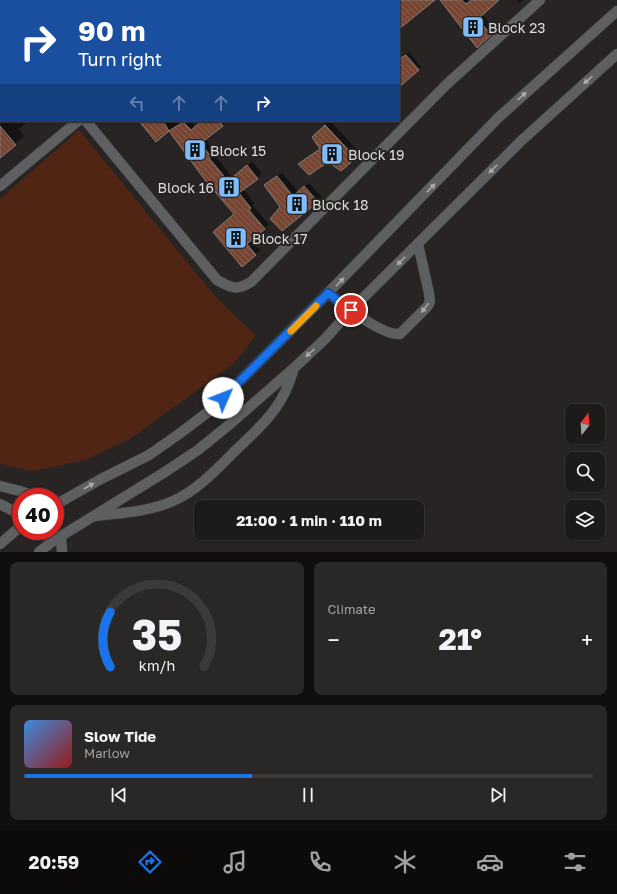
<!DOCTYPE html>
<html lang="en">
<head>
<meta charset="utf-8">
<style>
  body { margin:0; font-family:"Golos Text",sans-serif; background:#2a2827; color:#f1f3f6; height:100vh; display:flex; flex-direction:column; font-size:15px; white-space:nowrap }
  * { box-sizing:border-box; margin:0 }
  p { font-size:13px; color:#a0a1a2 }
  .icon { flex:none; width:22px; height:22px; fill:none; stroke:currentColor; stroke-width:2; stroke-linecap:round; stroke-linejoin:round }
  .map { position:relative; height:552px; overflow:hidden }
  .panel { display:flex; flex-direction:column; gap:10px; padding:10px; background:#100f0e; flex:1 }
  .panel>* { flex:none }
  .banner { position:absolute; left:0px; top:0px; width:400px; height:122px; box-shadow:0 1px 3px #0004,0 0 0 1px #3b3939; background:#1a4fa0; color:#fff; overflow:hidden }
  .needle { width:26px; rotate:17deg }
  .buttons { position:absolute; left:565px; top:404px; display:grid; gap:8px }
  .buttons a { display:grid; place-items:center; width:40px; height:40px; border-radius:8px; background:#1d1b1a; box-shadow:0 1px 3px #0004,0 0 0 1px #3b3939; font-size:20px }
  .speed { position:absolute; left:12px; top:488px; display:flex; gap:8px; font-size:20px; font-weight:700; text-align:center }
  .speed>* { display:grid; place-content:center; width:52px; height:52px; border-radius:50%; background:#1d1b1a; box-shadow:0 1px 3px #0004,0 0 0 1px #3b3939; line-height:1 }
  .speed .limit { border:6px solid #d22; background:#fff; color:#111 }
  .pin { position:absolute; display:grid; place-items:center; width:34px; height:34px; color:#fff; margin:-17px; border:2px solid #fff; border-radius:50%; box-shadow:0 1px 4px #0007 }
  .me { position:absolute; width:44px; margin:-22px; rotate:46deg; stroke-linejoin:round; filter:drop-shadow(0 0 3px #0008) }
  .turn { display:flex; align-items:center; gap:14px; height:84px; padding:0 12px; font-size:18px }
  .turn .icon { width:52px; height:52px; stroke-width:2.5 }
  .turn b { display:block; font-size:28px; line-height:34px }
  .lanes { display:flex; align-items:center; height:38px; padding:0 12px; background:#0003; justify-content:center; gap:20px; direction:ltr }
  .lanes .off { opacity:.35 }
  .big { font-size:30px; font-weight:700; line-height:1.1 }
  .panel .tile { flex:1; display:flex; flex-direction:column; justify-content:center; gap:6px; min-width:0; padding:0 14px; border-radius:8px; background:#2a2827 }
  .panel .dial { align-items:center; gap:0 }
  .dial svg { height:104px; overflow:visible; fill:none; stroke:#3b3939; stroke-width:7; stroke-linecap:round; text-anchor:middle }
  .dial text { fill:#f1f3f6; stroke:none }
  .song { display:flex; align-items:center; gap:12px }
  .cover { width:48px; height:48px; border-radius:6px; background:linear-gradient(135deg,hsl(210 70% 55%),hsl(0 70% 35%)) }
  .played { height:4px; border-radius:2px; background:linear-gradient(90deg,#1a73e8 40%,#3b3939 40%) }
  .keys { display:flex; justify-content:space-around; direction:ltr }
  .heat { display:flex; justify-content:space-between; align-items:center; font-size:22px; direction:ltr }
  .panel .tiles { flex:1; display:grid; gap:10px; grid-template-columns:1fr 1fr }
  .tile:last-child { grid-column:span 2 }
  .trip { position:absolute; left:194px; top:500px; width:230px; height:40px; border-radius:8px; background:#1d1b1a; box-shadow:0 1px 3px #0004,0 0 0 1px #3b3939; font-weight:700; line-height:40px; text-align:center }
  .tabs { display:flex; height:64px; justify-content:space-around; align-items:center; background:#0c0b0a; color:#a0a1a2 }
  .tabs .icon { width:28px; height:28px }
  .tabs .selected { color:#1a73e8 }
  .tabs b { font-size:18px; color:#f1f3f6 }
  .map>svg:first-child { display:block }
  .grass { fill:#502513 }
  .shadow { fill:#0007 }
  .building { fill:url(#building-back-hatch); stroke:#817d7c }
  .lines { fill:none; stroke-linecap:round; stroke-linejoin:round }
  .minor-casing { stroke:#444140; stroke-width:11 }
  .minor { stroke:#5e5f61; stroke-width:10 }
  .oneway { fill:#abaaaa }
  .route-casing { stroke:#114b97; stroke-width:10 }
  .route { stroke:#1a73e8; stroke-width:7 }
  .slow { stroke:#f59e0b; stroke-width:7 }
  .labels { text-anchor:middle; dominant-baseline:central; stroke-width:4; stroke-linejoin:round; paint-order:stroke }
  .poi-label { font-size:14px; fill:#dedcdb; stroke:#272423; text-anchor:start }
</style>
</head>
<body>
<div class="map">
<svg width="617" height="552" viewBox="0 0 617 552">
  <defs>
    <pattern id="building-back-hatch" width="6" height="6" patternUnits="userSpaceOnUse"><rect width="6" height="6" fill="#774531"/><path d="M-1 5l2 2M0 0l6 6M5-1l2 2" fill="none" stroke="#8a5f4e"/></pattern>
  </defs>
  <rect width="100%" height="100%" fill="#272423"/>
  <path class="grass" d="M 79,130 L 214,295 L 256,336 L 232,365 L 130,439 L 85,460 L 33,471 L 0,464 L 0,199 Z"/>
  <g class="shadow">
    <path d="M 257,0 L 268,0 L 268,1 L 256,1 Z"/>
    <path d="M 383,0 L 434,0 L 399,28 L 399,1 Z"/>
    <path d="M 441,0 L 497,0 L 482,14 L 495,30 L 477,47 Z"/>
    <path d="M 517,0 L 523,0 L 519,3 Z"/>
    <path d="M 409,52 L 421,67 L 399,86 L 399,59 Z"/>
    <path d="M 1,76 L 1,121 L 28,121 L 21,128 L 18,128 L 24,136 L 0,157 Z"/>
    <path d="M 140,121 L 190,121 L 196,127 L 202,121 L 227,121 L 205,138 L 214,152 L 213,153 L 232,177 L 252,162 L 262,173 L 243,189 L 254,203 L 252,205 L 269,224 L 251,240 L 260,250 L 242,265 L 235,214 L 206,179 L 170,129 L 156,140 Z"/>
    <path d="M 323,121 L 330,121 L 360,153 L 355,158 L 328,161 L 304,160 L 320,148 L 313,137 L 326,125 Z"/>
    <path d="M 282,173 L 298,192 L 309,183 L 322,197 L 317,201 L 282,207 L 265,185 Z"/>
  </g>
  <g class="building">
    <path d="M 399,0 L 435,0 L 399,29 Z"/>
    <path d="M 440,0 L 462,0 L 466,4 L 471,0 L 499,0 L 478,19 L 491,35 L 477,48 Z"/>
    <path d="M 406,55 L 419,70 L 399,87 L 399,59 Z"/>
    <path d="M 139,121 L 163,121 L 169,131 L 156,142 Z"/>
    <path d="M 202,121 L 219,121 L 223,126 L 201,143 L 211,157 L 209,158 L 228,181 L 247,165 L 258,179 L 239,193 L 251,208 L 249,210 L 265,229 L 247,244 L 256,255 L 242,267 L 213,232 L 234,214 L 205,180 L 169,131 L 183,122 L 191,130 Z"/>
    <path d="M 325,125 L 356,158 L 341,171 L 328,162 L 309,175 L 298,164 L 320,149 L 312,137 Z"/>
    <path d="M 0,126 L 16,145 L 0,158 Z"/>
    <path d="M 277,176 L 293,196 L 304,186 L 318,202 L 282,231 L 270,219 L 280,207 L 264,185 Z"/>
  </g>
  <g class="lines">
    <g class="minor-casing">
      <g id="minor">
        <path d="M 222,1 L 223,0"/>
        <path d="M 0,26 L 1,27"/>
        <path d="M 86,121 L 217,280 C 232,288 236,291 251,282 L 447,84 L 540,0"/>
        <path d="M 0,186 L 78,121"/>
        <path d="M 328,293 C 343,305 382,336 400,334 L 427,307 L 430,302 L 429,293 L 418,244"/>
        <path d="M 0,486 L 20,491 L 37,497"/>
        <path d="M 0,504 L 21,515"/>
        <path d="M 55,505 L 101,479 L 149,455 L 179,434 L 212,409 L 328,293 L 498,118 L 617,11"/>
        <path d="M 95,516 C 121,513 148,512 173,501 C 198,490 217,469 237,449 C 250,437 264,424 275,409 C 284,397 290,382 294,368"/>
        <path d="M 43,531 L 53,541"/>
        <path d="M 61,536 L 62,552"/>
        <path d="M 0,544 L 21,526"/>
        <path d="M 39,552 L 53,541 L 165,472 L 198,450 L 230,424 L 294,368 L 325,339 L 351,310 L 521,141 L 617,54"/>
      </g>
    </g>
    <use href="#minor" class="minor"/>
  </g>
  <defs><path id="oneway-solid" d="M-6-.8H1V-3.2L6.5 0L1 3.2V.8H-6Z"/></defs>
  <g class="oneway">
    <use href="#oneway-solid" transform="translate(588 80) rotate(138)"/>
    <use href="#oneway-solid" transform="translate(522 96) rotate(-42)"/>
    <use href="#oneway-solid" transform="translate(493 169) rotate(135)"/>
    <use href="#oneway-solid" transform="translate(431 188) rotate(-46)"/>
    <use href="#oneway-solid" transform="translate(401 261) rotate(135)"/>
    <use href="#oneway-solid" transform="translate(340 282) rotate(-46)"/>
    <use href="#oneway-solid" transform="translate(425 308) rotate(128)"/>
    <use href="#oneway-solid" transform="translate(310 353) rotate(138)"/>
    <use href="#oneway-solid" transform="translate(89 486) rotate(-30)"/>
  </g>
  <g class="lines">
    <g class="route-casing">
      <path id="route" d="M 223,398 L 328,293 L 351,310"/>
    </g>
    <use href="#route" class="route"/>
    <path class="slow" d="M 291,331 L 316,306"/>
  </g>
  <defs>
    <g id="building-square" transform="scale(1.15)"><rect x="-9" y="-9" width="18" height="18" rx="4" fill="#7fbdfa" stroke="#272423"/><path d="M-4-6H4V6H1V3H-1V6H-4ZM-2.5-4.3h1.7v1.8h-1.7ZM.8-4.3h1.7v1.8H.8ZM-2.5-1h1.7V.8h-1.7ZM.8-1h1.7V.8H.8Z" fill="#111"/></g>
  </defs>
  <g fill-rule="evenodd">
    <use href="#building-square" x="473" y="27"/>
    <use href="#building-square" x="195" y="150"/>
    <use href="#building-square" x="332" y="154"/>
    <use href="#building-square" x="229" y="187"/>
    <use href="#building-square" x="297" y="204"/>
    <use href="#building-square" x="236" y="238"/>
  </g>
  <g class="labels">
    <g class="poi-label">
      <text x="488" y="27">Block 23</text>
      <text x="210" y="150">Block 15</text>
      <text x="348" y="154">Block 19</text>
      <text x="214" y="187" text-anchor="end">Block 16</text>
      <text x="312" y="204">Block 18</text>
      <text x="252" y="238">Block 17</text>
    </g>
  </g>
</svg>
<div class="buttons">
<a><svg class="needle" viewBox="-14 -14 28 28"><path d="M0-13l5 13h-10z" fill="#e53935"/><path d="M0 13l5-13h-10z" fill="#a0a1a2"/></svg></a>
<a><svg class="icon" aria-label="search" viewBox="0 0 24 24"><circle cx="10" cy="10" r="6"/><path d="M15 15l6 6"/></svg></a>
<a><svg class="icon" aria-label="layers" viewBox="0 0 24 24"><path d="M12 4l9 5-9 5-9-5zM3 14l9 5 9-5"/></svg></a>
</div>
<div class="speed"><div class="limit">40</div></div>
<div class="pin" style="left:351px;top:310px;background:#d93025"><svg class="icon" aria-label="arrive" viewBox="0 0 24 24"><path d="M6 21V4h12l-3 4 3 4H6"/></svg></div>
<svg class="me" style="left:223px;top:398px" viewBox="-20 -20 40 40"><circle r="19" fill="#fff"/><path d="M0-13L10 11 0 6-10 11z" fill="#1a73e8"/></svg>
<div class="trip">21:00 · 1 min · 110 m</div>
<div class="banner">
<div class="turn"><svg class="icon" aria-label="right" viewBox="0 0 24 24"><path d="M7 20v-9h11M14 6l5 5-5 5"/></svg><div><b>90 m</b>Turn right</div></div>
<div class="lanes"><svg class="icon off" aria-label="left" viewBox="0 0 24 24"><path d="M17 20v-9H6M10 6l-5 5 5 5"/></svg><svg class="icon off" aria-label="ahead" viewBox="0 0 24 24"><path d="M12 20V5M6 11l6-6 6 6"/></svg><svg class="icon off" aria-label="ahead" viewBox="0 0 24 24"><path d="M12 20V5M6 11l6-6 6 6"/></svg><svg class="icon" aria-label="right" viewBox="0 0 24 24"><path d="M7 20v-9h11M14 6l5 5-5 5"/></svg></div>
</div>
</div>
<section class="panel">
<div class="tiles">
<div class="tile dial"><svg viewBox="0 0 100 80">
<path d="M14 69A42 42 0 1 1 86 69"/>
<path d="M14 69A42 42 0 0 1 14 27" stroke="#1a73e8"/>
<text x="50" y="56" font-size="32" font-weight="700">35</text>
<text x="50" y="72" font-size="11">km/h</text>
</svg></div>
<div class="tile"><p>Climate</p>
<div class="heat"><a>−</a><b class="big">21°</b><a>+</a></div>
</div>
<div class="tile">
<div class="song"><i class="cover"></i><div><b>Slow Tide</b><p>Marlow</p></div></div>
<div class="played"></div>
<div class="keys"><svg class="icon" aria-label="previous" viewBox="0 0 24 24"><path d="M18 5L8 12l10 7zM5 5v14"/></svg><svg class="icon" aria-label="pause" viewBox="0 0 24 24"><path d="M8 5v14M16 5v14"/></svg><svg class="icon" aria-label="next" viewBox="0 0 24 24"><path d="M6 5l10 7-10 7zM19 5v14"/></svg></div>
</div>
</div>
</section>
<nav class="tabs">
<b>20:59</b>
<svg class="icon selected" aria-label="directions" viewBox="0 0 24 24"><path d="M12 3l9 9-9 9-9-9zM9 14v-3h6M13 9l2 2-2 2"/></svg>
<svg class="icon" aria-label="music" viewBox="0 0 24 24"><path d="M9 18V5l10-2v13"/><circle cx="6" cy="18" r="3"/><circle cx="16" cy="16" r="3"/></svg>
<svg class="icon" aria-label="phone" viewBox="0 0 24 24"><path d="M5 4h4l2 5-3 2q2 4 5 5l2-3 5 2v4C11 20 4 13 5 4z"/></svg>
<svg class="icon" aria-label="climate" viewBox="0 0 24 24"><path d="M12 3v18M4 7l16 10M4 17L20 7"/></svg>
<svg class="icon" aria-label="car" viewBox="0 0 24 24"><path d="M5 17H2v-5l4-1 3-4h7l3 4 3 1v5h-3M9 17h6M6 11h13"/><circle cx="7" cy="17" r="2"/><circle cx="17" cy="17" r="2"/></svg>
<svg class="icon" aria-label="filters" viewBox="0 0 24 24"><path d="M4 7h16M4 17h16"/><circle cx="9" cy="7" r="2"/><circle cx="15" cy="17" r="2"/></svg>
</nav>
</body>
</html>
